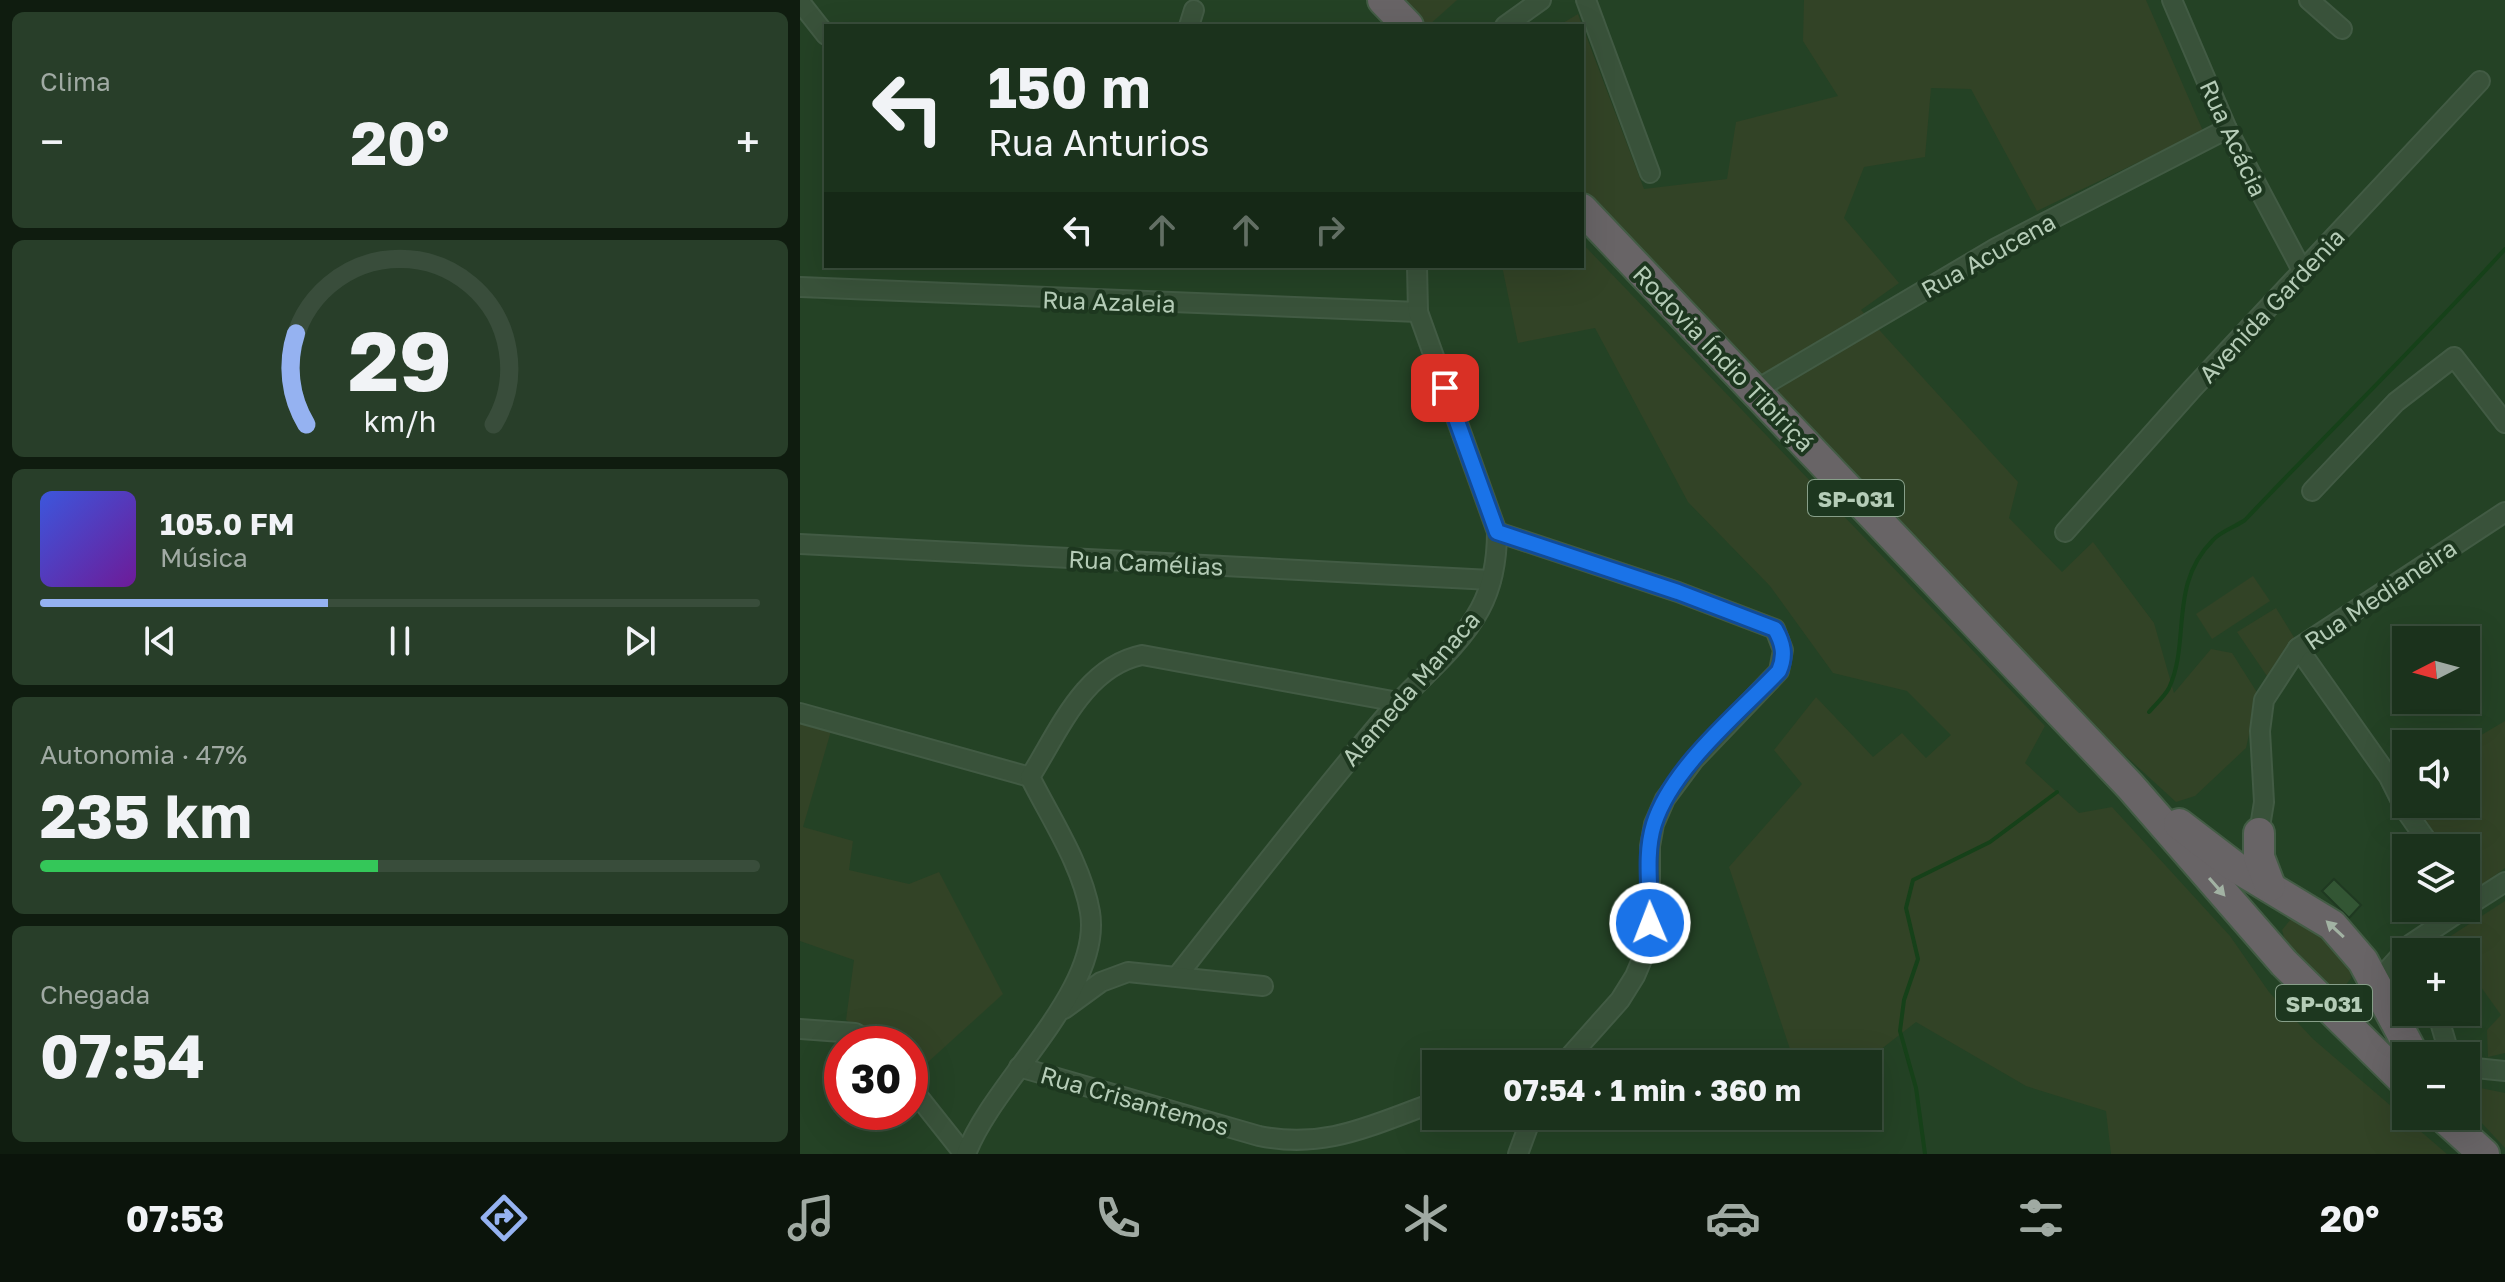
<!DOCTYPE html>
<html lang="pt">
<head>
<meta charset="utf-8">
<style>
  body { margin:0; font-family:"Golos Text",sans-serif; background:#283e29; color:#f1f3f6; height:100vh; display:flex; flex-direction:column; font-size:30px; white-space:nowrap }
  * { box-sizing:border-box; margin:0 }
  p { font-size:26px; color:#a0aaa3 }
  .icon { flex:none; width:44px; height:44px; fill:none; stroke:currentColor; stroke-width:2; stroke-linecap:round; stroke-linejoin:round }
  .map { position:relative; flex:1; overflow:hidden }
  .drawer { display:flex; flex-direction:column; gap:12px; padding:12px; background:#0f1c0f; width:800px }
  .drawer>* { flex:none }
  .guide { position:absolute; left:24px; top:24px; width:760px; height:244px; border-radius:0px; box-shadow:0 8px 32px #0002,0 0 0 2px #394d3b; background:#1b321c; color:#f1f3f6; overflow:hidden }
  .needle { width:52px; rotate:264deg }
  .fabs { position:absolute; left:1592px; top:626px; display:grid; gap:16px }
  .fabs a { display:grid; place-items:center; width:88px; height:88px; border-radius:0px; background:#1b321c; box-shadow:0 8px 32px #0002,0 0 0 2px #394d3b; font-size:40px }
  .speed { position:absolute; left:24px; top:1026px; display:flex; gap:16px; font-size:40px; font-weight:700; text-align:center }
  .speed>* { display:grid; place-content:center; width:104px; height:104px; border-radius:50%; background:#1b321c; box-shadow:0 8px 32px #0002,0 0 0 2px #394d3b; line-height:1 }
  .speed .limit { border:12px solid #d22; background:#fff; color:#111 }
  .pin { position:absolute; display:grid; place-items:center; width:68px; height:68px; color:#fff; margin:-34px; border-radius:16px; box-shadow:0 4px 12px #0006 }
  .me { position:absolute; width:88px; margin:-44px; rotate:359deg; stroke-linejoin:round; filter:drop-shadow(0 0 6px #0008) }
  .turn { display:flex; align-items:center; gap:28px; height:168px; padding:0 32px; font-size:36px }
  .turn .icon { width:104px; height:104px; stroke-width:2.5 }
  .turn b { display:block; font-size:56px; line-height:68px }
  .lanes { display:flex; align-items:center; height:76px; padding:0 32px; background:#0003; justify-content:center; gap:40px; direction:ltr }
  .lanes .off { opacity:.35 }
  .big { font-size:60px; font-weight:700; line-height:1.1 }
  .drawer .widget { flex:1; display:flex; flex-direction:column; justify-content:center; gap:12px; min-width:0; padding:0 28px; border-radius:12px; background:#283e29 }
  .drawer .dial { align-items:center; gap:0 }
  .dial svg { height:208px; overflow:visible; fill:none; stroke:#394d3b; stroke-width:7; stroke-linecap:round; text-anchor:middle }
  .dial text { fill:#f1f3f6; stroke:none }
  .song { display:flex; align-items:center; gap:24px }
  .cover { width:96px; height:96px; border-radius:12px; background:linear-gradient(135deg,hsl(230 70% 55%),hsl(280 70% 35%)) }
  .played { height:8px; border-radius:4px; background:linear-gradient(90deg,#95b2f1 40%,#394d3b 40%) }
  .keys { display:flex; justify-content:space-around; direction:ltr }
  .heat { display:flex; justify-content:space-between; align-items:center; font-size:44px; direction:ltr }
  .charge { height:12px; border-radius:6px; background:linear-gradient(90deg,#34c759 47%,#394d3b 0) }
  .trip { position:absolute; left:622px; top:1050px; width:460px; height:80px; border-radius:0px; background:#1b321c; box-shadow:0 8px 32px #0002,0 0 0 2px #394d3b; font-weight:700; line-height:80px; text-align:center }
  .tabs { display:flex; height:128px; justify-content:space-around; align-items:center; background:#0b140b; color:#a0aaa3 }
  .tabs .icon { width:56px; height:56px }
  .tabs .active { color:#95b2f1 }
  .tabs b { font-size:36px; color:#f1f3f6 }
  main { display:flex; flex:1; min-height:0 }
  .map>svg:first-child { display:block }
  .green { fill:#324326 }
  .lines { fill:none; stroke-linecap:round; stroke-linejoin:round }
  .stream { stroke:#164119; stroke-width:4 }
  .building { fill:#335634; stroke:#1f3921; stroke-width:2 }
  .minor-casing { stroke:#425b44; stroke-width:22 }
  .trunk-casing { stroke:#435c45; stroke-width:34 }
  .minor { stroke:#39523a; stroke-width:18 }
  .trunk { stroke:#686466; stroke-width:30 }
  .oneway { fill:#a2b2a3 }
  .route-casing { stroke:#114b97; stroke-width:20 }
  .route { stroke:#1a73e8; stroke-width:14 }
  .labels { text-anchor:middle; dominant-baseline:central; stroke-width:8; stroke-linejoin:round; paint-order:stroke }
  .shield { fill:#1d371f; stroke:#879f89; stroke-width:2 }
  .shield-label { font-size:22px; font-weight:bold; fill:#b5ccb7 }
  .street-label { font-size:24px; fill:#b5ccb7; stroke:#1d371f }
</style>
</head>
<body>
<main>
<section class="drawer">
<div class="widget"><p>Clima</p>
<div class="heat"><a>−</a><b class="big">20°</b><a>+</a></div>
</div>
<div class="widget dial"><svg viewBox="0 0 100 80">
<path d="M14 69A42 42 0 1 1 86 69"/>
<path d="M14 69A42 42 0 0 1 10 34" stroke="#95b2f1"/>
<text x="50" y="56" font-size="32" font-weight="700">29</text>
<text x="50" y="72" font-size="11">km/h</text>
</svg></div>
<div class="widget">
<div class="song"><i class="cover"></i><div><b>105.0 FM</b><p>Música</p></div></div>
<div class="played"></div>
<div class="keys"><svg class="icon" aria-label="previous" viewBox="0 0 24 24"><path d="M18 5L8 12l10 7zM5 5v14"/></svg><svg class="icon" aria-label="pause" viewBox="0 0 24 24"><path d="M8 5v14M16 5v14"/></svg><svg class="icon" aria-label="next" viewBox="0 0 24 24"><path d="M6 5l10 7-10 7zM19 5v14"/></svg></div>
</div>
<div class="widget"><p>Autonomia · 47%</p><b class="big">235 km</b><div class="charge"></div></div>
<div class="widget"><p>Chegada</p><b class="big">07:54</b></div>
</section>
<div class="map">
<svg width="1705" height="1154" viewBox="0 0 1705 1154">
  <rect width="100%" height="100%" fill="#244225"/>
  <g class="green">
    <path d="M 600,0 L 657,0 L 628,26 Z"/>
    <path d="M 1004,0 L 1346,0 L 1403,131 L 1237,211 L 1171,89 L 1131,88 L 1125,157 L 1064,167 L 1044,218 L 1099,283 L 1061,310 L 1218,482 L 1209,518 L 1262,572 L 1293,542 L 1354,623 L 1374,693 L 1411,649 L 1432,653 L 1458,694 L 1446,748 L 1395,796 L 1376,802 L 1271,706 L 782,189 L 782,26 L 758,26 L 778,14 L 844,189 L 927,179 L 936,122 L 1038,96 L 1003,41 Z"/>
    <path d="M 782,243 L 1245,726 L 1225,763 L 1279,813 L 1312,807 L 1430,936 L 1469,992 L 1513,1039 L 1647,1154 L 1311,1154 L 1306,1111 L 1226,1086 L 1116,1022 L 1062,1064 L 995,1064 L 929,867 L 1002,784 L 974,750 L 1016,697 L 1073,757 L 1102,733 L 1126,758 L 1151,735 L 1107,691 L 1033,673 L 970,586 L 888,502 L 795,328 L 718,343 L 702,266 L 782,266 Z"/>
    <path d="M 1453,576 L 1470,601 L 1412,639 L 1396,614 Z"/>
    <path d="M 1476,608 L 1495,639 L 1467,676 L 1437,632 Z"/>
    <path d="M 1705,721 L 1705,868 L 1674,891 L 1666,880 L 1666,848 L 1644,848 L 1614,804 L 1666,804 L 1666,744 Z"/>
    <path d="M 0,722 L 31,731 L 3,827 L 53,841 L 49,870 L 109,884 L 139,872 L 203,994 L 117,1072 L 110,1066 L 110,1044 L 87,1044 L 46,1020 L 54,960 L 0,941 Z"/>
    <path d="M 1705,901 L 1705,1053 L 1688,1057 L 1687,1030 L 1701,1015 L 1666,966 L 1666,952 L 1656,952 L 1646,939 Z"/>
    <path d="M 1498,918 C 1518,927 1550,955 1551,978 L 1545,986 L 1529,987 L 1486,945 L 1482,930 L 1491,919 Z"/>
    <path d="M 1666,1085 L 1705,1093 L 1705,1148 L 1666,1106 Z"/>
  </g>
  <g class="lines">
    <g class="stream">
      <path d="M 1349,712 C 1355,705 1365,696 1369,688 C 1391,640 1368,585 1413,540 C 1421,531 1435,527 1445,520 C 1531,429 1621,342 1705,249"/>
      <path d="M 1125,1154 L 1116,1088 L 1100,1031 L 1104,1000 L 1118,959 L 1106,908 L 1113,880 L 1190,842 L 1257,792"/>
    </g>
  </g>
  <path class="building" d="M 1534,879 L 1561,905 L 1549,918 L 1522,891 Z"/>
  <g class="lines">
    <g class="minor-casing">
      <g id="minor">
        <path d="M 786,0 L 850,173"/>
        <path d="M 1372,0 L 1427,129 L 1503,272"/>
        <path d="M 1509,0 L 1542,29"/>
        <path d="M 0,2 L 26,35"/>
        <path d="M 389,26 L 394,10"/>
        <path d="M 705,26 L 741,0"/>
        <path d="M 0,287 L 618,312"/>
        <path d="M 954,391 L 1196,248 L 1427,129"/>
        <path d="M 1512,491 L 1596,402 L 1654,357 L 1705,423"/>
        <path d="M 697,532 L 878,592 L 975,629 L 983,650 L 979,671 L 894,760 L 865,799 L 854,824 L 850,846 L 850,923 L 846,950 L 835,976 L 820,1000 L 763,1064"/>
        <path d="M 1265,532 L 1394,387 L 1680,81"/>
        <path d="M 0,544 L 691,580"/>
        <path d="M 1498,648 L 1589,777 L 1606,811 L 1632,848"/>
        <path d="M 0,713 L 230,777"/>
        <path d="M 1459,833 L 1464,802 L 1460,731 L 1464,700 L 1498,648 L 1705,512"/>
        <path d="M 1666,907 L 1705,882"/>
        <path d="M 378,975 C 446,888 513,802 584,718 C 614,683 658,650 680,609 C 693,585 697,559 697,532 L 618,312 L 617,266"/>
        <path d="M 1575,984 L 1611,944 L 1665,908"/>
        <path d="M 264,1009 L 301,982 L 328,972 L 463,986"/>
        <path d="M 1637,1012 L 1650,1056"/>
        <path d="M 0,1029 L 55,1033 L 75,1044"/>
        <path d="M 219,1067 L 459,1136 C 527,1150 573,1124 636,1102"/>
        <path d="M 1666,1067 L 1705,1071"/>
        <path d="M 110,1086 L 164,1154"/>
        <path d="M 166,1154 C 193,1081 303,991 290,912 C 282,865 251,819 230,777 C 259,731 284,667 342,655 L 598,702"/>
        <path d="M 718,1154 L 732,1116"/>
      </g>
    </g>
    <g class="trunk-casing">
      <g id="trunk">
        <path d="M 583,0 L 608,26"/>
        <path d="M 782,209 L 1330,786 L 1484,963 L 1606,1083"/>
        <path d="M 1379,824 L 1434,866 L 1532,925 L 1563,961 L 1614,1056"/>
        <path d="M 1459,833 L 1459,857 L 1470,886"/>
        <path d="M 1642,1116 L 1684,1154"/>
      </g>
    </g>
    <use href="#minor" class="minor"/>
    <use href="#trunk" class="trunk"/>
  </g>
  <defs><path id="oneway-solid" d="M-6-.8H1V-3.2L6.5 0L1 3.2V.8H-6Z" transform="scale(2)"/></defs>
  <g class="oneway">
    <use href="#oneway-solid" transform="translate(1417 887) rotate(49)"/>
    <use href="#oneway-solid" transform="translate(1535 929) rotate(-137)"/>
  </g>
  <g class="lines">
    <g class="route-casing">
      <path id="route" d="M 645,388 L 697,532 L 878,592 L 975,629 C 983,643 986,655 979,671 C 939,713 872,767 854,824 C 844,856 851,891 850,923"/>
    </g>
    <use href="#route" class="route"/>
  </g>
  <g class="labels">
    <g class="shield">
      <rect x="1008" y="480" width="96" height="36" rx="6"/>
      <rect x="1476" y="985" width="96" height="36" rx="6"/>
    </g>
    <g class="shield-label">
      <text x="1056" y="498">SP-031</text>
      <text x="1524" y="1003">SP-031</text>
    </g>
    <g class="street-label">
      <text transform="translate(1434 138) rotate(65)">Rua Acácia</text>
      <text transform="translate(1188 255) rotate(-29)">Rua Acucena</text>
      <text transform="translate(309 301) rotate(2)">Rua Azaleia</text>
      <text transform="translate(1471 305) rotate(-47)">Avenida Gardenia</text>
      <text transform="translate(924 358) rotate(46)">Rodovia Índio Tibiriçá</text>
      <text transform="translate(346 562) rotate(3)">Rua Camélias</text>
      <text transform="translate(1580 594) rotate(-34)">Rua Medianeira</text>
      <text transform="translate(610 688) rotate(-49)">Alameda Manaca</text>
      <text transform="translate(335 1100) rotate(16)">Rua Crisantemos</text>
    </g>
  </g>
</svg>
<div class="fabs">
<a><svg class="needle" viewBox="-14 -14 28 28"><path d="M0-13l5 13h-10z" fill="#e53935"/><path d="M0 13l5-13h-10z" fill="#a0aaa3"/></svg></a>
<a><svg class="icon" aria-label="sound" viewBox="0 0 24 24"><path d="M4 9h4l5-4v14l-5-4H4zM17 9q2 3 0 6"/></svg></a>
<a><svg class="icon" aria-label="layers" viewBox="0 0 24 24"><path d="M12 4l9 5-9 5-9-5zM3 14l9 5 9-5"/></svg></a>
<a>+</a>
<a>−</a>
</div>
<div class="speed"><div class="limit">30</div></div>
<div class="pin" style="left:645px;top:388px;background:#d93025"><svg class="icon" aria-label="arrive" viewBox="0 0 24 24"><path d="M6 21V4h12l-3 4 3 4H6"/></svg></div>
<svg class="me" style="left:850px;top:923px" viewBox="-20 -20 40 40"><circle r="17" fill="#1a73e8" stroke="#fff" stroke-width="3"/><path d="M0-11L8 9 0 5-8 9z" fill="#fff"/></svg>
<div class="trip">07:54 · 1 min · 360 m</div>
<div class="guide">
<div class="turn"><svg class="icon" aria-label="left" viewBox="0 0 24 24"><path d="M17 20v-9H6M10 6l-5 5 5 5"/></svg><div><b>150 m</b>Rua Anturios</div></div>
<div class="lanes"><svg class="icon" aria-label="left" viewBox="0 0 24 24"><path d="M17 20v-9H6M10 6l-5 5 5 5"/></svg><svg class="icon off" aria-label="ahead" viewBox="0 0 24 24"><path d="M12 20V5M6 11l6-6 6 6"/></svg><svg class="icon off" aria-label="ahead" viewBox="0 0 24 24"><path d="M12 20V5M6 11l6-6 6 6"/></svg><svg class="icon off" aria-label="right" viewBox="0 0 24 24"><path d="M7 20v-9h11M14 6l5 5-5 5"/></svg></div>
</div>
</div>
</main>
<nav class="tabs">
<b>07:53</b>
<svg class="icon active" aria-label="directions" viewBox="0 0 24 24"><path d="M12 3l9 9-9 9-9-9zM9 14v-3h6M13 9l2 2-2 2"/></svg>
<svg class="icon" aria-label="music" viewBox="0 0 24 24"><path d="M9 18V5l10-2v13"/><circle cx="6" cy="18" r="3"/><circle cx="16" cy="16" r="3"/></svg>
<svg class="icon" aria-label="phone" viewBox="0 0 24 24"><path d="M5 4h4l2 5-3 2q2 4 5 5l2-3 5 2v4C11 20 4 13 5 4z"/></svg>
<svg class="icon" aria-label="climate" viewBox="0 0 24 24"><path d="M12 3v18M4 7l16 10M4 17L20 7"/></svg>
<svg class="icon" aria-label="car" viewBox="0 0 24 24"><path d="M5 17H2v-5l4-1 3-4h7l3 4 3 1v5h-3M9 17h6M6 11h13"/><circle cx="7" cy="17" r="2"/><circle cx="17" cy="17" r="2"/></svg>
<svg class="icon" aria-label="filters" viewBox="0 0 24 24"><path d="M4 7h16M4 17h16"/><circle cx="9" cy="7" r="2"/><circle cx="15" cy="17" r="2"/></svg>
<b>20°</b>
</nav>
</body>
</html>
